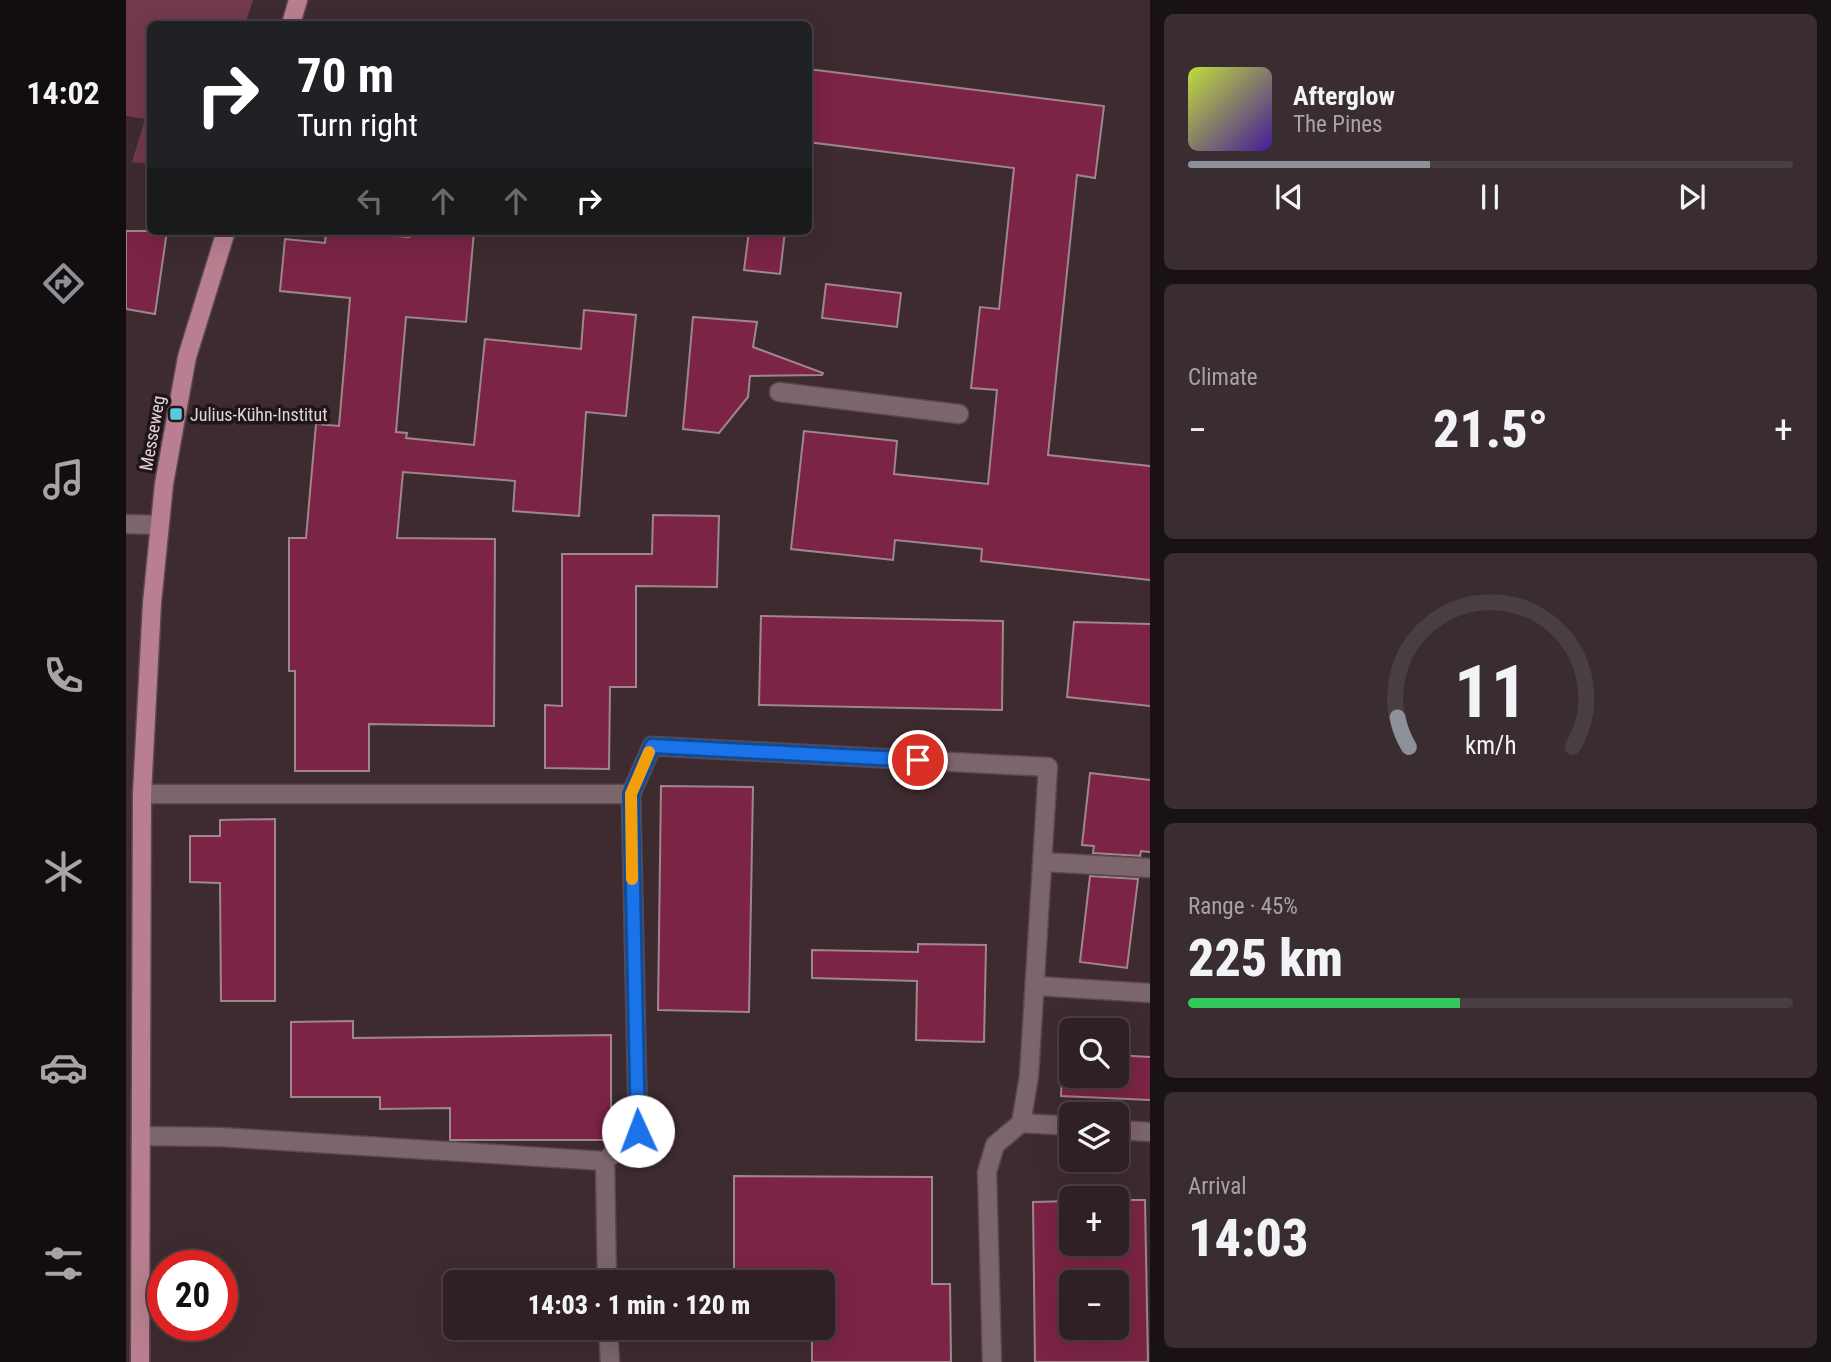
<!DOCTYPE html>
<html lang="en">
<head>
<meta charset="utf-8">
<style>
  body { margin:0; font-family:"Roboto Condensed",sans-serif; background:#3a2d31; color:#f1f3f6; height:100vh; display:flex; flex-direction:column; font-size:26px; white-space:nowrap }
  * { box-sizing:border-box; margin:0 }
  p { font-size:23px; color:#a7a3a6 }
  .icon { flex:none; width:38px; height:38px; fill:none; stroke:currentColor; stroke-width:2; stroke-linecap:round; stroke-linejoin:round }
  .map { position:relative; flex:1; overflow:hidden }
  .sheet { display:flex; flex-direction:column; gap:14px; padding:14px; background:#191214; width:681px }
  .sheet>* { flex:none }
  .hud { position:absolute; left:21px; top:21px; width:665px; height:214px; border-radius:10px; box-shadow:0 7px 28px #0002,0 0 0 2px #493e41; background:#202124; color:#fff; overflow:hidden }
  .tools { position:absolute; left:933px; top:1018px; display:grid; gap:14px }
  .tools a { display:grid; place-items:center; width:70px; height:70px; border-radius:10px; background:#2e2024; box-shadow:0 7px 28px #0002,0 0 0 2px #493e41; font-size:35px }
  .speed { position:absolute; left:21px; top:1250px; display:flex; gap:14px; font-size:35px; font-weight:700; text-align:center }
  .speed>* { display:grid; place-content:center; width:91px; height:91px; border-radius:50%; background:#2e2024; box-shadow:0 7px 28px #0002,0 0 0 2px #493e41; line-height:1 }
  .speed .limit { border:10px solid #d22; background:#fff; color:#111 }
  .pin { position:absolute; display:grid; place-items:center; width:60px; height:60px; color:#fff; margin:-30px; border:4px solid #fff; border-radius:50%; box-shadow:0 2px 7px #0007 }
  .me { position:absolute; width:77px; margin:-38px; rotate:358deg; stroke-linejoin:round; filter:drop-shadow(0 0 5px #0008) }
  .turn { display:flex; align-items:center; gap:24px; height:147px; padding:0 35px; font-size:32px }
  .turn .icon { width:91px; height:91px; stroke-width:2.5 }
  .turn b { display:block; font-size:49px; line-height:60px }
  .lanes { display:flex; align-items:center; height:66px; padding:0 35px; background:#0003; justify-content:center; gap:35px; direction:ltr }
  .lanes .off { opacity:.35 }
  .big { font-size:52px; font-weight:800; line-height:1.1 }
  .sheet .card { flex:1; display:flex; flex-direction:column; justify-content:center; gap:10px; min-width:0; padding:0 24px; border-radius:10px; background:#3a2d31 }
  .sheet .dial { align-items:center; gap:0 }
  .dial svg { height:182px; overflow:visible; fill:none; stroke:#493e41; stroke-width:7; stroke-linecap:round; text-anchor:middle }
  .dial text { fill:#f1f3f6; stroke:none }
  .song { display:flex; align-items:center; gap:21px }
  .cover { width:84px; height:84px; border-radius:10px; background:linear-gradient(135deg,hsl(70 70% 55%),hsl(260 70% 35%)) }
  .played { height:7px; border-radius:4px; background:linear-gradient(90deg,#8c9099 40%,#493e41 40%) }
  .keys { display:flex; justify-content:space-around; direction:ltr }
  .heat { display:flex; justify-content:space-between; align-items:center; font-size:38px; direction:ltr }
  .charge { height:10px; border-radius:5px; background:linear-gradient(90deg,#34c759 45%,#493e41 0) }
  .trip { position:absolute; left:317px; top:1270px; width:392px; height:70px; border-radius:10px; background:#2e2024; box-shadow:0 7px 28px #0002,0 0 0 2px #493e41; font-weight:800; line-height:70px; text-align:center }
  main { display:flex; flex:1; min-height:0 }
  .tab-bar { display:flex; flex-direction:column; width:126px; justify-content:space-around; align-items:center; background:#120d0e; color:#a7a3a6 }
  .tab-bar .icon { width:49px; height:49px }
  .tab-bar .current { color:#8c9099 }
  .tab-bar b { font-size:32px; color:#f1f3f6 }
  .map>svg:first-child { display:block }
  .green { fill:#73394c }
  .building { fill:#7b2445; stroke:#9f868d; stroke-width:2; fill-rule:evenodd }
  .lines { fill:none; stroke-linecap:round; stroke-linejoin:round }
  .minor-casing { stroke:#5a494d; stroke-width:21 }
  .major-casing { stroke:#5a494d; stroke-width:21 }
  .minor { stroke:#7c656b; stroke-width:18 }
  .major { stroke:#b97f90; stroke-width:18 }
  .route-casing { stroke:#114b97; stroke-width:18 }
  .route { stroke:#1a73e8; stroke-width:12 }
  .slow { stroke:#f59e0b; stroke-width:12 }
  .poi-dot { fill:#55cade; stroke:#1f1618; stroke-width:2.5 }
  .labels { text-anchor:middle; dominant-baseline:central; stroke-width:7; stroke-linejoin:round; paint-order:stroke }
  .poi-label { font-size:18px; fill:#e1d3d7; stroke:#1f1618; text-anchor:start }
  .street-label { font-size:18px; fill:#e1d3d7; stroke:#1f1618 }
</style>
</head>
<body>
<main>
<nav class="tab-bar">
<b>14:02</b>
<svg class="icon current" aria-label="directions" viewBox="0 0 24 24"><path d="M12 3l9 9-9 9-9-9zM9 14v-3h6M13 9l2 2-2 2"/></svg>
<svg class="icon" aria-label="music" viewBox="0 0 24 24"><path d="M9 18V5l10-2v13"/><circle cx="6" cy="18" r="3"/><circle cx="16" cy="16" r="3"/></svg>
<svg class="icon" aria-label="phone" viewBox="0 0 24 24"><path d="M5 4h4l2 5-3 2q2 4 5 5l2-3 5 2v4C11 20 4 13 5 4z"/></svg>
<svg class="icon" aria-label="climate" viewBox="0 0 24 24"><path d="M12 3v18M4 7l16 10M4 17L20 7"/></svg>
<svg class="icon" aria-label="car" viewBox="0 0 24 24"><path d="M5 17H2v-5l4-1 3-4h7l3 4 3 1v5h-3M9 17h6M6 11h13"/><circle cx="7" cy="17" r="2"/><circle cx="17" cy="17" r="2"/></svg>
<svg class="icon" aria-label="filters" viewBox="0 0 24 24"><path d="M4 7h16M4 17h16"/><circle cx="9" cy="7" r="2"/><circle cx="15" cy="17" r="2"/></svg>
</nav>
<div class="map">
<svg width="1025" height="1362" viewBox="0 0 1025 1362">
  <rect width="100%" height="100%" fill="#3e2b30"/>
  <path class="green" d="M 0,0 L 127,0 L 119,24 L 24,24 L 24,164 L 6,162 L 19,119 L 0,116 Z"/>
  <g class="building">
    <path d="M 682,69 L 978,106 L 969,178 L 951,175 L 922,455 L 1025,466 L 1025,580 L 855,561 L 856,549 L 769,540 L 767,560 L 665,549 L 678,431 L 771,441 L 768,474 L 862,484 L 871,390 L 845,388 L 854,307 L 873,309 L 888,168 L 682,142 Z"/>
    <path d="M 0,231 L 41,231 L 29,314 L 0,309 Z"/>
    <path d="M 200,231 L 283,237 L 284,231 L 348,231 L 340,322 L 280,317 L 270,432 L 281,433 L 280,438 L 348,445 L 359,339 L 455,349 L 458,310 L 510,315 L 500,416 L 460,412 L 453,516 L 387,511 L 389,481 L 277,472 L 271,538 L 369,539 L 368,726 L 243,724 L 243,771 L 169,771 L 169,671 L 163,671 L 163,538 L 180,538 L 190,424 L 213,426 L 224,298 L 154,291 L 159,239 L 199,243 Z"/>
    <path d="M 623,231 L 659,231 L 654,274 L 618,270 Z"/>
    <path d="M 700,284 L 775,293 L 771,327 L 696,318 Z"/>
    <path d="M 567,317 L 631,322 L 627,347 L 697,373 L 696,375 L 624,376 L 622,397 L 593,433 L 557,429 Z"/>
    <path d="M 527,515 L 593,516 L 591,587 L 510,586 L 510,687 L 484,687 L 483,769 L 419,768 L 419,705 L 436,706 L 436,554 L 526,554 Z"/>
    <path d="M 635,616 L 877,621 L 876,710 L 633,705 Z"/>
    <path d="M 948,622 L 1025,624 L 1025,706 L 941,697 Z"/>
    <path d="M 964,773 L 1025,780 L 1025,852 L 1015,851 L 1014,856 L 967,853 L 968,846 L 956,845 Z"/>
    <path d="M 535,786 L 627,787 L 623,1012 L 532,1010 Z"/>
    <path d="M 149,819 L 149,1001 L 95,1001 L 94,883 L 64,882 L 64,836 L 94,836 L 94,820 Z"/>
    <path d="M 964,876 L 1012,879 L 1001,968 L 954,962 Z"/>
    <path d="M 792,944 L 860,945 L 858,1042 L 790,1040 L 791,981 L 686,978 L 686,950 L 792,952 Z"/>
    <path d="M 227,1021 L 227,1038 L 485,1035 L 485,1140 L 324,1140 L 324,1108 L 254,1109 L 254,1097 L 165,1097 L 165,1022 Z"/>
    <path d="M 937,1053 L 945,1053 L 945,1076 L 990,1076 L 990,1055 L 1025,1057 L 1025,1100 L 935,1096 Z"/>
    <path d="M 608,1176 L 806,1177 L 806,1284 L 824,1284 L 825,1362 L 686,1362 L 686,1328 L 696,1328 L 696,1270 L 608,1270 Z"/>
    <path d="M 990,1200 L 1019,1200 L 1022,1362 L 909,1362 L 907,1202 L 945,1201 L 945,1244 L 990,1244 ZM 945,1283 L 990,1283 L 990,1328 L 945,1328 Z"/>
  </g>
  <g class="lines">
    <g class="minor-casing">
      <g id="minor">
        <path d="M 653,392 L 833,414"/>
        <path d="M 0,524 L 33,525"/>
        <path d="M 16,794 L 505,794 L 512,1131 L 479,1161 L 481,1283"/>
        <path d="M 505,794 L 526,746 L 922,767 L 903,1076 L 895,1123 L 869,1145 L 861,1172 L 866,1362"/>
        <path d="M 917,862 L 1025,868"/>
        <path d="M 911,986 L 1025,993"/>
        <path d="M 895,1123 L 945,1126"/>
        <path d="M 990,1130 L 1025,1132"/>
        <path d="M 15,1136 L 94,1137 L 479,1161"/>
        <path d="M 482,1328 L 484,1362"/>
      </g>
    </g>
    <g class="major-casing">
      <g id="major">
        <path d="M 165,24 L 172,0"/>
        <path d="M 14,1362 L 16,794 L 26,603 L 38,484 L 61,357 L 100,231"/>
      </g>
    </g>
    <use href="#minor" class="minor"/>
    <use href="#major" class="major"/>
  </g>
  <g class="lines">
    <g class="route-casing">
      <path id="route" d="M 512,1131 L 505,794 L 526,746 L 792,760"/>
    </g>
    <use href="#route" class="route"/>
    <path class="slow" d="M 506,879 L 505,794 L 523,752"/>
  </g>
  <rect class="poi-dot" x="43" y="407" width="14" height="14" rx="3.5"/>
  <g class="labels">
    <g class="poi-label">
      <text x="64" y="414">Julius-Kühn-Institut</text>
    </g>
    <g class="street-label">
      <text transform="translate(26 433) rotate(-80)">Messeweg</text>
    </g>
  </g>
</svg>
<div class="tools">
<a><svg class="icon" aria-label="search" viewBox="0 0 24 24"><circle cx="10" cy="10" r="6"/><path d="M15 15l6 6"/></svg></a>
<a><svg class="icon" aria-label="layers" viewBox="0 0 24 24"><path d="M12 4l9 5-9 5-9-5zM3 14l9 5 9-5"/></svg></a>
<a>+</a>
<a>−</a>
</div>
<div class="speed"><div class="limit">20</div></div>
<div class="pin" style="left:792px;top:760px;background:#d93025"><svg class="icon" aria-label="arrive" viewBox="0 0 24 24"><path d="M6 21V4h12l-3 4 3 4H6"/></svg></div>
<svg class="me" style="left:512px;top:1131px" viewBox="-20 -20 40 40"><circle r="19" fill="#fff"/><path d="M0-13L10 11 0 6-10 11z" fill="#1a73e8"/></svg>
<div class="trip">14:03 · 1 min · 120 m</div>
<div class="hud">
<div class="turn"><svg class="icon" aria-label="right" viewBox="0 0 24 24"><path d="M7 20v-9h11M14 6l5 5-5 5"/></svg><div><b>70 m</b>Turn right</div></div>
<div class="lanes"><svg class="icon off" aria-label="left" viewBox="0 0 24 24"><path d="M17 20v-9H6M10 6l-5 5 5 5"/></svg><svg class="icon off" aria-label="ahead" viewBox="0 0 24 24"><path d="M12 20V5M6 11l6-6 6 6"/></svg><svg class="icon off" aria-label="ahead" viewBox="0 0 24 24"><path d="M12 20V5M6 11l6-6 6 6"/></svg><svg class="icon" aria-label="right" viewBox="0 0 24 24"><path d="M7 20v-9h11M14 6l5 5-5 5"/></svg></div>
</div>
</div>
<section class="sheet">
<div class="card">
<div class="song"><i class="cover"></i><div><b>Afterglow</b><p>The Pines</p></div></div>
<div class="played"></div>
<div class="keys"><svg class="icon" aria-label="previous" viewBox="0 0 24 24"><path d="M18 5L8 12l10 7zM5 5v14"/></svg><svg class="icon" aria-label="pause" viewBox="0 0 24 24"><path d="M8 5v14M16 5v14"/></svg><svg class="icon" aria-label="next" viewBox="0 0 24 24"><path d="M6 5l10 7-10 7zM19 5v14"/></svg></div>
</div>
<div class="card"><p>Climate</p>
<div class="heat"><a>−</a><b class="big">21.5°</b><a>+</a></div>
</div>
<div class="card dial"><svg viewBox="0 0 100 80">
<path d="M14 69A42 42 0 1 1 86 69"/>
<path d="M14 69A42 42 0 0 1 9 56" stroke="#8c9099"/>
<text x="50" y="56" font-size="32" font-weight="700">11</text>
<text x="50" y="72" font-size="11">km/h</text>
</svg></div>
<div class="card"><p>Range · 45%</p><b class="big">225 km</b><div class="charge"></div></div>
<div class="card"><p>Arrival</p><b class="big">14:03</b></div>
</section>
</main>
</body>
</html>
